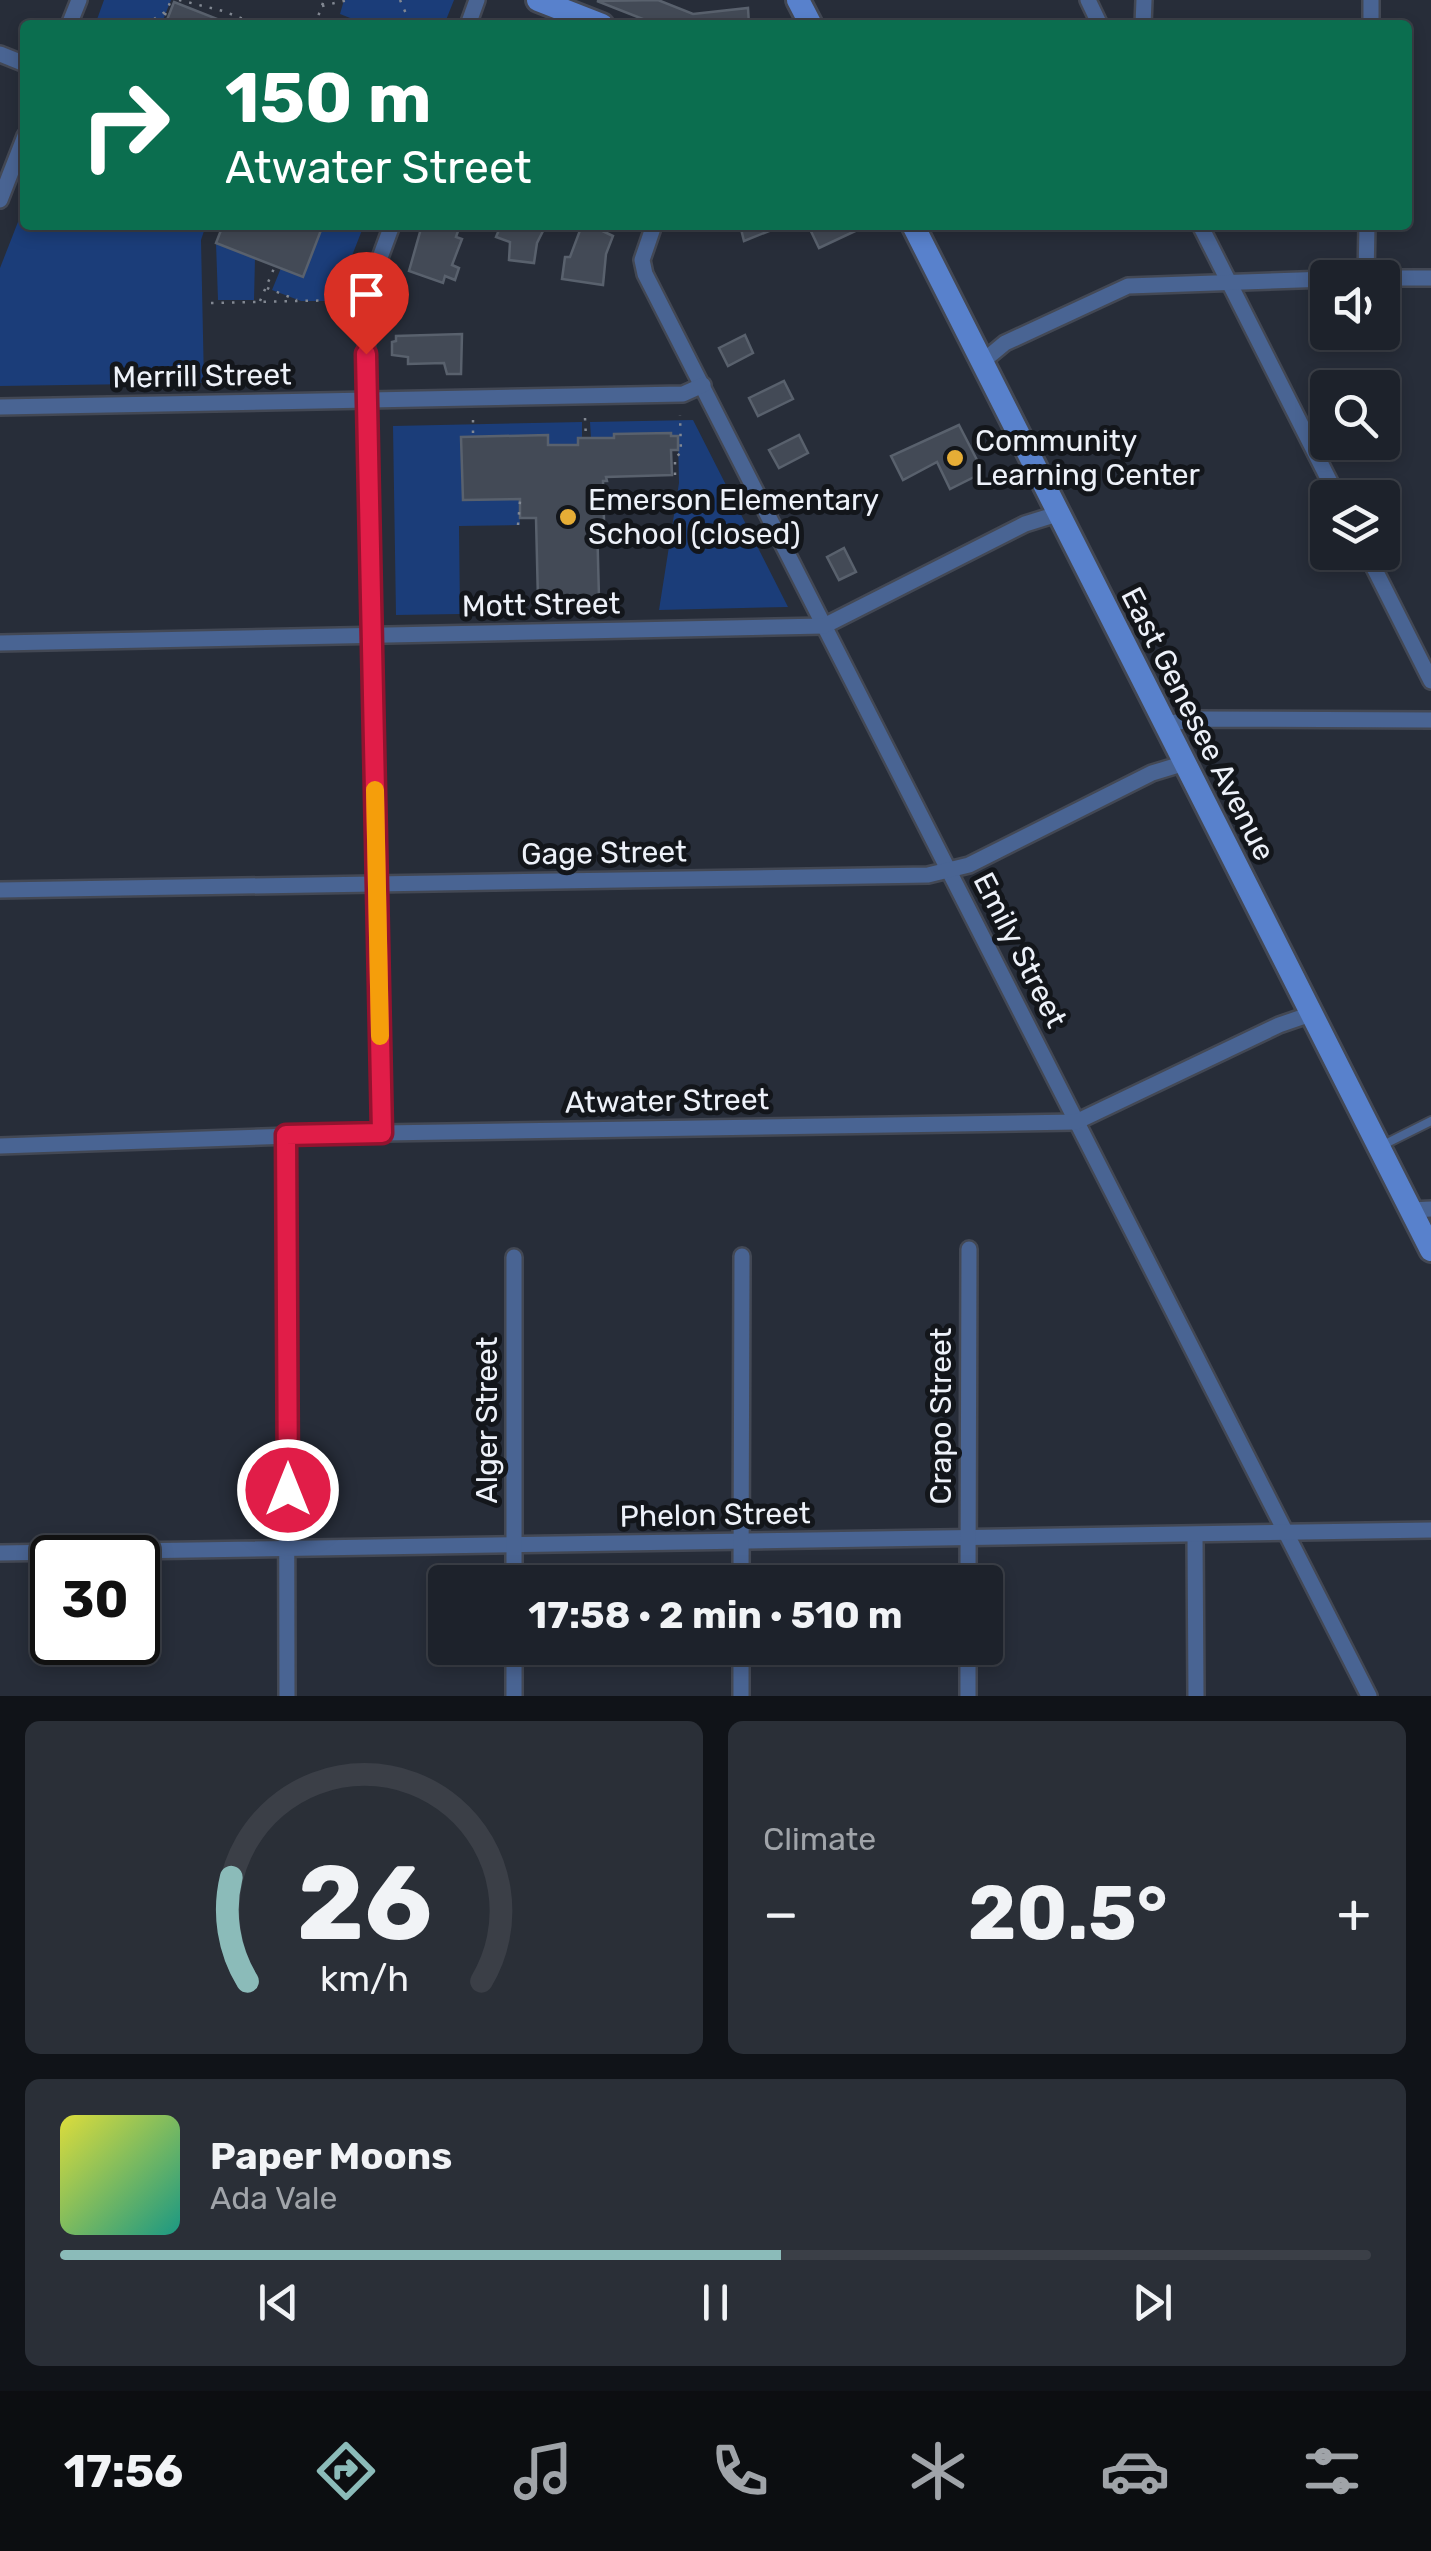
<!DOCTYPE html>
<html lang="en">
<head>
<meta charset="utf-8">
<style>
  body { margin:0; font-family:Rubik,sans-serif; background:#2a2f37; color:#f1f3f6; height:100vh; display:flex; flex-direction:column; font-size:38px; white-space:nowrap }
  * { box-sizing:border-box; margin:0 }
  p { font-size:32px; color:#a0a4a9 }
  .icon { flex:none; width:55px; height:55px; fill:none; stroke:currentColor; stroke-width:2; stroke-linecap:round; stroke-linejoin:round }
  .map { position:relative; height:1696px; overflow:hidden }
  .side { display:flex; flex-direction:column; gap:25px; padding:25px; background:#101318; flex:1 }
  .side>* { flex:none }
  .banner { position:absolute; left:20px; top:20px; width:1392px; height:210px; border-radius:10px; box-shadow:0 5px 15px #0003,0 0 0 2px #3b3f47; background:#0b6e4f; color:#fff; overflow:hidden }
  .controls { position:absolute; left:1310px; top:260px; display:grid; gap:20px }
  .controls a { display:grid; place-items:center; width:90px; height:90px; border-radius:10px; background:#1d222b; box-shadow:0 5px 15px #0003,0 0 0 2px #3b3f47; font-size:50px }
  .speed { position:absolute; left:30px; top:1535px; display:flex; gap:20px; font-size:50px; font-weight:700; text-align:center }
  .speed>* { display:grid; place-content:center; width:130px; height:130px; border-radius:50%; background:#1d222b; box-shadow:0 5px 15px #0003,0 0 0 2px #3b3f47; line-height:1 }
  .speed .limit { border:5px solid #111; border-radius:15px; background:#fff; color:#111 }
  .pin { position:absolute; display:grid; place-items:center; width:85px; height:85px; color:#fff; margin:-102px -42px; border-radius:50% 50% 50% 0; rotate:-45deg; box-shadow:0 0 10px #0007 }
  .pin .icon { rotate:45deg }
  .me { position:absolute; width:110px; margin:-55px; rotate:0deg; stroke-linejoin:round; filter:drop-shadow(0 0 8px #0008) }
  .turn { display:flex; align-items:center; gap:35px; height:210px; padding:0 40px; font-size:45px }
  .turn .icon { width:130px; height:130px; stroke-width:2.5 }
  .turn b { display:block; font-size:70px; line-height:85px }
  .big { font-size:75px; font-weight:700; line-height:1.1 }
  .side .tile { flex:1; display:flex; flex-direction:column; justify-content:center; gap:15px; min-width:0; padding:0 35px; border-radius:15px; background:#2a2f37 }
  .side .dial { align-items:center; gap:0 }
  .dial svg { height:260px; overflow:visible; fill:none; stroke:#3b3f47; stroke-width:7; stroke-linecap:round; text-anchor:middle }
  .dial text { fill:#f1f3f6; stroke:none }
  .song { display:flex; align-items:center; gap:30px }
  .cover { width:120px; height:120px; border-radius:15px; background:linear-gradient(135deg,hsl(60 70% 55%),hsl(170 70% 35%)) }
  .played { height:10px; border-radius:5px; background:linear-gradient(90deg,#8bbbb9 55%,#3b3f47 55%) }
  .keys { display:flex; justify-content:space-around; direction:ltr }
  .heat { display:flex; justify-content:space-between; align-items:center; font-size:55px; direction:ltr }
  .side .tiles { flex:1; display:grid; gap:25px; grid-template-columns:1fr 1fr }
  .tile:last-child { grid-column:span 2 }
  .trip { position:absolute; left:428px; top:1565px; width:575px; height:100px; border-radius:10px; background:#1d222b; box-shadow:0 5px 15px #0003,0 0 0 2px #3b3f47; font-weight:700; line-height:100px; text-align:center }
  .tab-bar { display:flex; height:160px; justify-content:space-around; align-items:center; background:#0c0e11; color:#a0a4a9 }
  .tab-bar .icon { width:70px; height:70px }
  .tab-bar .on { color:#8bbbb9 }
  .tab-bar b { font-size:45px; color:#f1f3f6 }
  .map>svg:first-child { display:block }
  .green { fill:#1b3d79 }
  .building { fill:#434a56; stroke:#59616d; stroke-width:2.5 }
  .lines { fill:none; stroke-linecap:round; stroke-linejoin:round }
  .lane-casing { stroke:#434854; stroke-width:12 }
  .street-casing { stroke:#434854; stroke-width:20 }
  .secondary-casing { stroke:#434854; stroke-width:28 }
  .path { stroke:#828892; stroke-width:2.5; stroke-dasharray:2.5 8; stroke-linecap:butt }
  .lane { stroke:#496493; stroke-width:8 }
  .street { stroke:#496493; stroke-width:15 }
  .secondary { stroke:#5881cc; stroke-width:22 }
  .route-casing { stroke:#92132f; stroke-width:25 }
  .route { stroke:#e11d48; stroke-width:18 }
  .slow { stroke:#f59e0b; stroke-width:18 }
  .poi-dot { fill:#e6ad36; stroke:#13161b; stroke-width:4 }
  .labels { text-anchor:middle; dominant-baseline:central; stroke-width:10; stroke-linejoin:round; paint-order:stroke }
  .street-label { font-size:30px; fill:#edf1f9; stroke:#13161b }
  .poi-label { font-size:30px; fill:#edf1f9; stroke:#13161b; text-anchor:start }
</style>
</head>
<body>
<div class="map">
<svg width="1431" height="1696" viewBox="0 0 1431 1696">
  <rect width="100%" height="100%" fill="#272d39"/>
  <g class="green">
    <path d="M 104,0 L 171,0 L 161,25 L 95,25 Z"/>
    <path d="M 344,0 L 454,0 L 444,25 L 368,25 L 340,14 Z"/>
    <path d="M 25,204 L 25,225 L 206,225 L 201,240 L 204,383 L 0,386 L 0,268 Z"/>
    <path d="M 323,225 L 364,225 L 346,271 L 341,301 L 301,301 L 272,290 L 281,268 L 303,277 Z"/>
    <path d="M 216,243 L 255,258 L 254,300 L 218,300 Z"/>
    <path d="M 693,420 L 788,607 L 659,610 L 679,483 L 678,437 L 615,434 L 614,438 L 591,438 L 590,422 Z"/>
    <path d="M 582,422 L 582,438 L 578,445 L 548,445 L 547,435 L 461,437 L 463,500 L 519,499 L 520,525 L 459,526 L 460,614 L 396,615 L 393,426 Z"/>
  </g>
  <g class="building">
    <path d="M 658,0 L 693,14 L 748,8 L 749,25 L 658,25 L 597,1 Z"/>
    <path d="M 174,2 L 230,24 L 230,25 L 165,25 Z"/>
    <path d="M 223,225 L 323,225 L 303,277 L 216,243 Z"/>
    <path d="M 422,225 L 460,225 L 456,237 L 462,239 L 452,265 L 459,268 L 455,280 L 445,276 L 443,283 L 409,271 Z"/>
    <path d="M 501,225 L 546,225 L 537,243 L 534,263 L 509,260 L 510,242 L 496,237 Z"/>
    <path d="M 582,225 L 590,225 L 613,236 L 606,254 L 603,285 L 562,279 L 565,257 L 570,257 Z"/>
    <path d="M 740,225 L 784,225 L 744,241 Z"/>
    <path d="M 808,225 L 868,225 L 819,248 Z"/>
    <path d="M 462,334 L 461,374 L 447,374 L 444,363 L 408,364 L 408,357 L 392,355 L 392,342 L 396,341 L 396,336 Z"/>
    <path d="M 745,335 L 753,353 L 728,366 L 719,348 Z"/>
    <path d="M 784,381 L 793,399 L 758,416 L 749,398 Z"/>
    <path d="M 959,425 L 977,460 L 975,465 L 980,474 L 950,489 L 937,462 L 903,480 L 891,456 Z"/>
    <path d="M 671,433 L 671,436 L 678,436 L 678,450 L 671,450 L 672,475 L 606,477 L 607,481 L 603,481 L 604,520 L 597,521 L 599,598 L 538,600 L 536,518 L 520,518 L 520,499 L 463,500 L 461,437 L 548,435 L 548,445 L 578,445 L 578,438 L 614,438 L 614,434 Z"/>
    <path d="M 799,435 L 808,453 L 779,468 L 769,450 Z"/>
    <path d="M 844,548 L 856,572 L 839,580 L 827,557 Z"/>
  </g>
  <g class="lines">
    <g class="lane-casing">
      <path id="lane" d="M 1383,1145 L 1431,1121"/>
    </g>
    <g class="street-casing">
      <g id="street">
        <path d="M 1088,0 L 1100,25"/>
        <path d="M 69,25 L 79,0"/>
        <path d="M 468,25 L 477,0"/>
        <path d="M 1143,25 L 1144,0"/>
        <path d="M 1371,25 L 1371,0"/>
        <path d="M 0,54 L 25,64"/>
        <path d="M 0,200 L 25,136"/>
        <path d="M 654,225 L 642,260 L 645,274 L 1369,1696"/>
        <path d="M 1200,225 L 1338,498"/>
        <path d="M 1366,278 L 1367,225"/>
        <path d="M 1382,278 L 1431,278"/>
        <path d="M 982,362 L 1005,343 L 1128,286 L 1328,279"/>
        <path d="M 0,407 L 683,394 L 703,385"/>
        <path d="M 1366,552 L 1431,681"/>
        <path d="M 0,643 L 824,626 L 1025,524 L 1057,514"/>
        <path d="M 1164,724 L 1198,719 L 1431,720"/>
        <path d="M 0,890 L 928,875 L 969,865 L 1152,773 L 1185,763"/>
        <path d="M 382,1133 L 366,401 L 367,293 L 392,225"/>
        <path d="M 286,1135 L 287,1696"/>
        <path d="M 0,1146 L 382,1133 L 1076,1122 L 1279,1025 L 1311,1014"/>
        <path d="M 1411,1210 L 1431,1209"/>
        <path d="M 1195,1535 L 1196,1696"/>
        <path d="M 0,1553 L 1431,1530"/>
        <path d="M 514,1582 L 514,1257"/>
        <path d="M 741,1582 L 742,1256"/>
        <path d="M 968,1582 L 969,1249"/>
        <path d="M 514,1648 L 514,1696"/>
        <path d="M 741,1648 L 741,1696"/>
        <path d="M 968,1648 L 968,1696"/>
      </g>
    </g>
    <g class="secondary-casing">
      <g id="secondary">
        <path d="M 538,0 L 602,25"/>
        <path d="M 798,0 L 811,25"/>
        <path d="M 913,225 L 1431,1250"/>
      </g>
    </g>
    <g class="path">
      <path d="M 179,0 L 223,11 L 259,25"/>
      <path d="M 400,0 L 411,25"/>
      <path d="M 322,6 L 348,0"/>
      <path d="M 145,25 L 165,12"/>
      <path d="M 161,25 L 171,0"/>
      <path d="M 315,25 L 324,0"/>
      <path d="M 267,288 L 297,300"/>
      <path d="M 260,301 L 275,266"/>
      <path d="M 211,303 L 344,300"/>
      <path d="M 585,418 L 586,438"/>
      <path d="M 473,420 L 473,437"/>
      <path d="M 675,475 L 675,457 L 681,453 L 680,415"/>
      <path d="M 518,525 L 520,501"/>
      <path d="M 580,613 L 599,601"/>
      <path d="M 543,614 L 543,603 L 548,599"/>
    </g>
    <use href="#lane" class="lane"/>
    <use href="#street" class="street"/>
    <use href="#secondary" class="secondary"/>
  </g>
  <g class="lines">
    <g class="route-casing">
      <path id="route" d="M 288,1490 L 286,1135 L 382,1133 L 366,354"/>
    </g>
    <use href="#route" class="route"/>
    <path class="slow" d="M 375,790 L 380,1036"/>
  </g>
  <g class="poi-dot">
    <circle cx="955" cy="458" r="10"/>
    <circle cx="568" cy="517" r="10"/>
  </g>
  <g class="labels">
    <g class="street-label">
      <text transform="translate(202 376) rotate(-1)">Merrill Street</text>
      <text transform="translate(541 605) rotate(-1)">Mott Street</text>
      <text transform="translate(1198 724) rotate(63)">East Genesee Avenue</text>
      <text transform="translate(604 853) rotate(-1)">Gage Street</text>
      <text transform="translate(1020 950) rotate(63)">Emily Street</text>
      <text transform="translate(667 1101) rotate(-1)">Atwater Street</text>
      <text transform="translate(941 1416) rotate(-90)">Crapo Street</text>
      <text transform="translate(487 1420) rotate(-90)">Alger Street</text>
      <text transform="translate(715 1515) rotate(-1)">Phelon Street</text>
    </g>
    <g class="poi-label">
      <text x="975" y="441">Community<tspan x="975" dy="34">Learning Center</tspan></text>
      <text x="588" y="500">Emerson Elementary<tspan x="588" dy="34">School (closed)</tspan></text>
    </g>
  </g>
</svg>
<div class="controls">
<a><svg class="icon" aria-label="sound" viewBox="0 0 24 24"><path d="M4 9h4l5-4v14l-5-4H4zM17 9q2 3 0 6"/></svg></a>
<a><svg class="icon" aria-label="search" viewBox="0 0 24 24"><circle cx="10" cy="10" r="6"/><path d="M15 15l6 6"/></svg></a>
<a><svg class="icon" aria-label="layers" viewBox="0 0 24 24"><path d="M12 4l9 5-9 5-9-5zM3 14l9 5 9-5"/></svg></a>
</div>
<div class="speed"><div class="limit">30</div></div>
<div class="pin" style="left:366px;top:354px;background:#d93025"><svg class="icon" aria-label="arrive" viewBox="0 0 24 24"><path d="M6 21V4h12l-3 4 3 4H6"/></svg></div>
<svg class="me" style="left:288px;top:1490px" viewBox="-20 -20 40 40"><circle r="17" fill="#e11d48" stroke="#fff" stroke-width="3"/><path d="M0-11L8 9 0 5-8 9z" fill="#fff"/></svg>
<div class="trip">17:58 · 2 min · 510 m</div>
<div class="banner">
<div class="turn"><svg class="icon" aria-label="right" viewBox="0 0 24 24"><path d="M7 20v-9h11M14 6l5 5-5 5"/></svg><div><b>150 m</b>Atwater Street</div></div>
</div>
</div>
<section class="side">
<div class="tiles">
<div class="tile dial"><svg viewBox="0 0 100 80">
<path d="M14 69A42 42 0 1 1 86 69"/>
<path d="M14 69A42 42 0 0 1 9 37" stroke="#8bbbb9"/>
<text x="50" y="56" font-size="32" font-weight="700">26</text>
<text x="50" y="72" font-size="11">km/h</text>
</svg></div>
<div class="tile"><p>Climate</p>
<div class="heat"><a>−</a><b class="big">20.5°</b><a>+</a></div>
</div>
<div class="tile">
<div class="song"><i class="cover"></i><div><b>Paper Moons</b><p>Ada Vale</p></div></div>
<div class="played"></div>
<div class="keys"><svg class="icon" aria-label="previous" viewBox="0 0 24 24"><path d="M18 5L8 12l10 7zM5 5v14"/></svg><svg class="icon" aria-label="pause" viewBox="0 0 24 24"><path d="M8 5v14M16 5v14"/></svg><svg class="icon" aria-label="next" viewBox="0 0 24 24"><path d="M6 5l10 7-10 7zM19 5v14"/></svg></div>
</div>
</div>
</section>
<nav class="tab-bar">
<b>17:56</b>
<svg class="icon on" aria-label="directions" viewBox="0 0 24 24"><path d="M12 3l9 9-9 9-9-9zM9 14v-3h6M13 9l2 2-2 2"/></svg>
<svg class="icon" aria-label="music" viewBox="0 0 24 24"><path d="M9 18V5l10-2v13"/><circle cx="6" cy="18" r="3"/><circle cx="16" cy="16" r="3"/></svg>
<svg class="icon" aria-label="phone" viewBox="0 0 24 24"><path d="M5 4h4l2 5-3 2q2 4 5 5l2-3 5 2v4C11 20 4 13 5 4z"/></svg>
<svg class="icon" aria-label="climate" viewBox="0 0 24 24"><path d="M12 3v18M4 7l16 10M4 17L20 7"/></svg>
<svg class="icon" aria-label="car" viewBox="0 0 24 24"><path d="M5 17H2v-5l4-1 3-4h7l3 4 3 1v5h-3M9 17h6M6 11h13"/><circle cx="7" cy="17" r="2"/><circle cx="17" cy="17" r="2"/></svg>
<svg class="icon" aria-label="filters" viewBox="0 0 24 24"><path d="M4 7h16M4 17h16"/><circle cx="9" cy="7" r="2"/><circle cx="15" cy="17" r="2"/></svg>
</nav>
</body>
</html>
